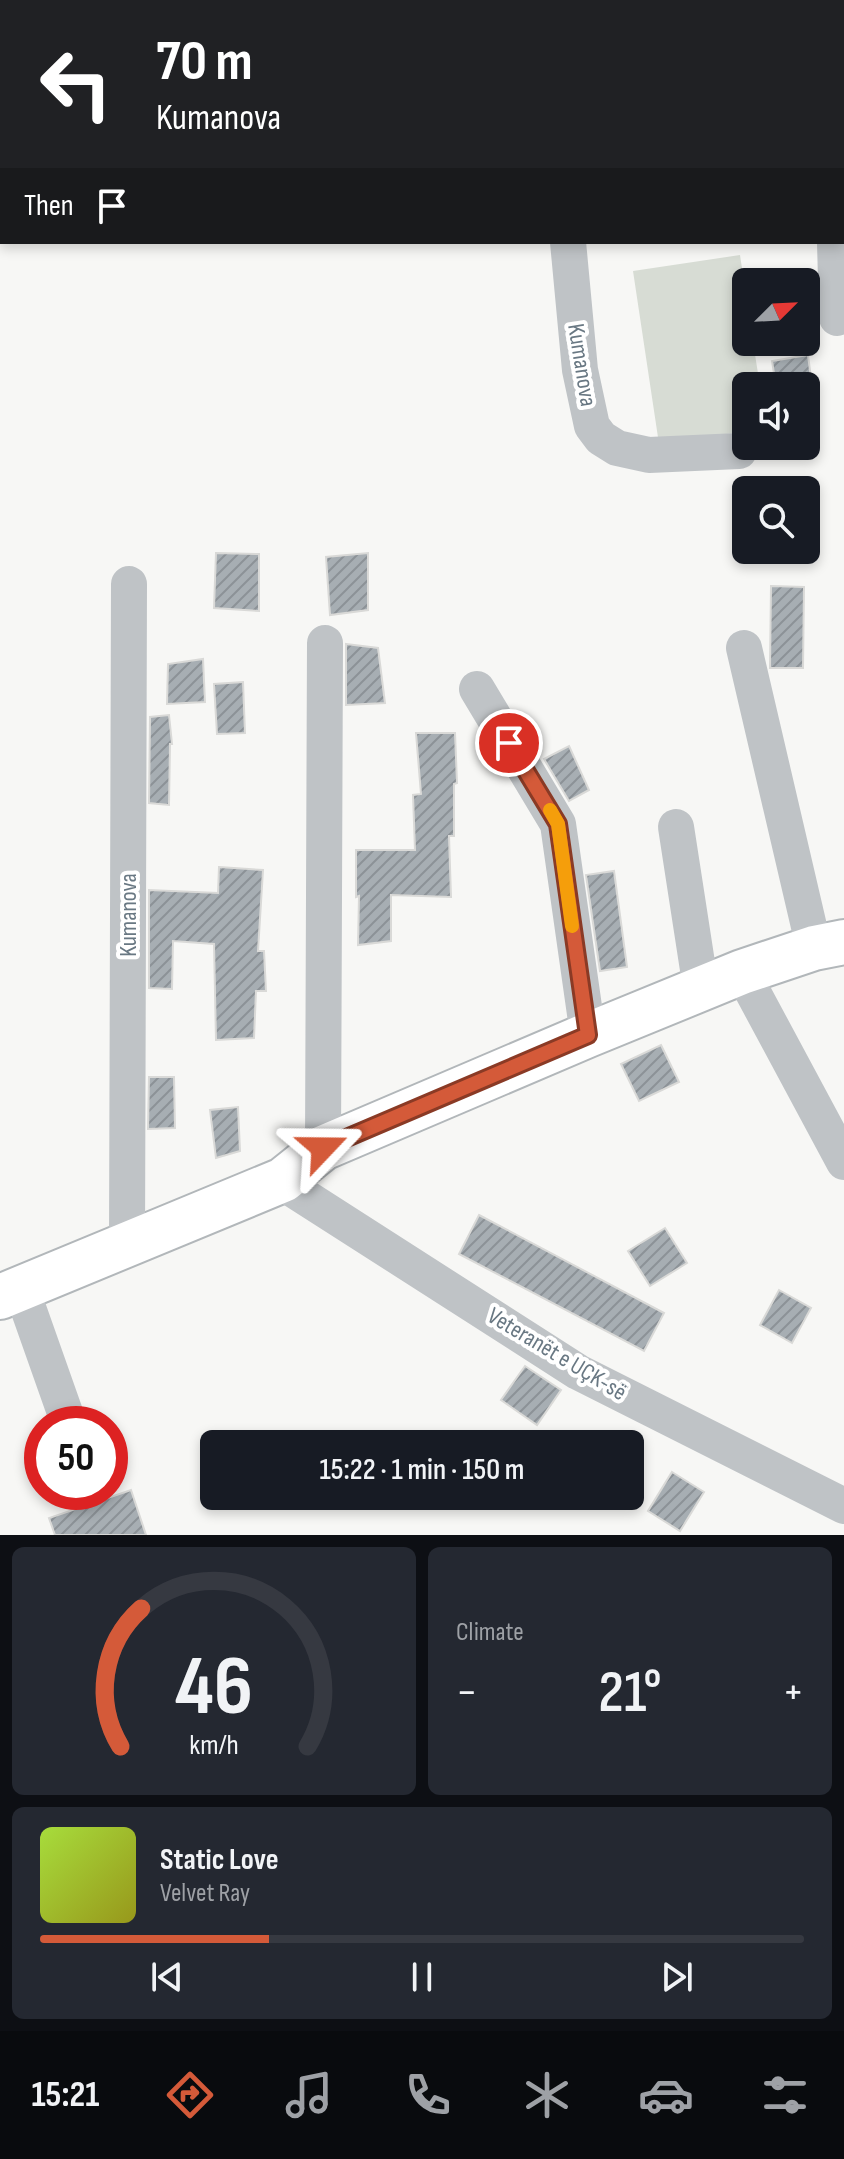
<!DOCTYPE html>
<html lang="en">
<head>
<meta charset="utf-8">
<style>
  body { margin:0; font-family:"Sofia Sans Condensed",sans-serif; background:#242831; color:#f1f3f6; height:100vh; display:flex; flex-direction:column; font-size:30px; white-space:nowrap }
  * { box-sizing:border-box; margin:0 }
  p { font-size:26px; color:#9ea1a6 }
  .icon { flex:none; width:44px; height:44px; fill:none; stroke:currentColor; stroke-width:2; stroke-linecap:round; stroke-linejoin:round }
  .map { position:relative; height:1535px; overflow:hidden }
  .side { display:flex; flex-direction:column; gap:12px; padding:12px; background:#0d0f14; flex:1 }
  .side>* { flex:none }
  .top-card { position:absolute; left:0px; top:0px; width:844px; height:244px; box-shadow:0 4px 12px #0003; background:#202124; color:#fff; overflow:hidden }
  .needle { width:52px; rotate:66deg }
  .controls { position:absolute; left:732px; top:268px; display:grid; gap:16px }
  .controls a { display:grid; place-items:center; width:88px; height:88px; border-radius:12px; background:#171b24; box-shadow:0 4px 12px #0003; font-size:40px }
  .speed { position:absolute; left:24px; top:1406px; display:flex; gap:16px; font-size:40px; font-weight:700; text-align:center }
  .speed>* { display:grid; place-content:center; width:104px; height:104px; border-radius:50%; background:#171b24; box-shadow:0 4px 12px #0003; line-height:1 }
  .speed .limit { border:12px solid #d22; background:#fff; color:#111 }
  .pin { position:absolute; display:grid; place-items:center; width:68px; height:68px; color:#fff; margin:-34px; border:4px solid #fff; border-radius:50%; box-shadow:0 2px 8px #0007 }
  .me { position:absolute; width:88px; margin:-44px; rotate:67deg; stroke-linejoin:round; filter:drop-shadow(0 0 6px #0008) }
  .turn { display:flex; align-items:center; gap:28px; height:168px; padding:0 24px; font-size:36px }
  .turn .icon { width:104px; height:104px; stroke-width:2.5 }
  .turn b { display:block; font-size:56px; line-height:68px }
  .then { display:flex; align-items:center; height:76px; padding:0 24px; background:#0003; gap:16px; font-size:30px }
  .big { font-size:60px; font-weight:600; line-height:1.1 }
  .side .card { flex:1; display:flex; flex-direction:column; justify-content:center; gap:12px; min-width:0; padding:0 28px; border-radius:12px; background:#242831 }
  .side .dial { align-items:center; gap:0 }
  .dial svg { height:208px; overflow:visible; fill:none; stroke:#363941; stroke-width:7; stroke-linecap:round; text-anchor:middle }
  .dial text { fill:#f1f3f6; stroke:none }
  .song { display:flex; align-items:center; gap:24px }
  .cover { width:96px; height:96px; border-radius:12px; background:linear-gradient(135deg,hsl(80 70% 55%),hsl(60 70% 35%)) }
  .played { height:8px; border-radius:4px; background:linear-gradient(90deg,#d45a39 30%,#363941 30%) }
  .keys { display:flex; justify-content:space-around; direction:ltr }
  .heat { display:flex; justify-content:space-between; align-items:center; font-size:44px; direction:ltr }
  .side .tiles { flex:1; display:grid; gap:12px; grid-template-columns:1fr 1fr }
  .card:last-child { grid-column:span 2 }
  .trip { position:absolute; left:200px; top:1430px; width:444px; height:80px; border-radius:12px; background:#171b24; box-shadow:0 4px 12px #0003; font-weight:600; line-height:80px; text-align:center }
  .dock { display:flex; height:128px; justify-content:space-around; align-items:center; background:#090b0e; color:#9ea1a6 }
  .dock .icon { width:56px; height:56px }
  .dock .active { color:#d45a39 }
  .dock b { font-size:36px; color:#f1f3f6 }
  .map>svg:first-child { display:block }
  .built { fill:#e5e6e5 }
  .pitch { fill:#d7dcd4 }
  .building { fill:url(#building-hatch); stroke:#d9d9d7; stroke-width:2 }
  .lines { fill:none; stroke-linecap:round; stroke-linejoin:round }
  .major-casing { stroke:#b2b7ba; stroke-width:48 }
  .minor { stroke:#bfc3c6; stroke-width:36 }
  .major { stroke:#fff; stroke-width:44 }
  .route-casing { stroke:#8a3a25; stroke-width:20 }
  .route { stroke:#d45a39; stroke-width:14 }
  .slow { stroke:#f59e0b; stroke-width:14 }
  .labels { text-anchor:middle; dominant-baseline:central; stroke-width:8; stroke-linejoin:round; paint-order:stroke }
  .street-label { font-size:24px; fill:#697883; stroke:#fff }
</style>
</head>
<body>
<div class="map">
<svg width="844" height="1535" viewBox="0 0 844 1535">
  <defs>
    <pattern id="building-hatch" width="6" height="6" patternUnits="userSpaceOnUse" patternTransform="scale(2)"><rect width="6" height="6" fill="#a7aeb3"/><path d="M-1 1l2-2M0 6l6-6M5 7l2-2" fill="none" stroke="#8c9297"/></pattern>
  </defs>
  <rect width="100%" height="100%" fill="#f7f7f5"/>
  <path class="built" d="M 171,0 L 428,0 L 171,2 Z"/>
  <path class="pitch" d="M 740,255 L 746,295 L 746,342 L 753,342 L 760,386 L 746,386 L 746,431 L 659,444 L 633,271 Z"/>
  <g class="building">
    <path d="M 808,355 L 812,386 L 776,386 L 772,361 Z"/>
    <path d="M 216,553 L 259,554 L 259,611 L 214,608 Z"/>
    <path d="M 368,553 L 368,610 L 330,615 L 326,557 Z"/>
    <path d="M 771,586 L 804,587 L 803,668 L 770,668 Z"/>
    <path d="M 346,644 L 378,648 L 385,703 L 346,705 Z"/>
    <path d="M 203,659 L 205,702 L 167,704 L 168,664 Z"/>
    <path d="M 243,682 L 245,733 L 217,734 L 214,684 Z"/>
    <path d="M 169,715 L 172,744 L 170,744 L 169,805 L 149,803 L 150,717 Z"/>
    <path d="M 416,733 L 455,733 L 457,783 L 454,784 L 454,836 L 449,836 L 451,897 L 391,895 L 391,941 L 358,945 L 359,896 L 356,897 L 356,850 L 415,850 L 413,795 L 421,794 Z"/>
    <path d="M 569,746 L 589,790 L 569,801 L 544,759 Z"/>
    <path d="M 219,867 L 263,870 L 258,951 L 264,951 L 266,991 L 256,991 L 254,1038 L 216,1040 L 214,944 L 173,941 L 172,989 L 149,988 L 149,890 L 218,893 Z"/>
    <path d="M 614,871 L 627,967 L 600,971 L 586,875 Z"/>
    <path d="M 661,1045 L 679,1082 L 639,1101 L 621,1064 Z"/>
    <path d="M 149,1077 L 174,1077 L 175,1128 L 148,1129 Z"/>
    <path d="M 238,1107 L 240,1151 L 216,1158 L 210,1110 Z"/>
    <path d="M 479,1215 L 664,1313 L 644,1351 L 459,1254 Z"/>
    <path d="M 665,1228 L 687,1263 L 650,1286 L 628,1251 Z"/>
    <path d="M 779,1290 L 811,1308 L 792,1343 L 760,1325 Z"/>
    <path d="M 525,1366 L 561,1390 L 537,1425 L 501,1400 Z"/>
    <path d="M 672,1472 L 704,1492 L 680,1531 L 648,1511 Z"/>
    <path d="M 131,1490 L 146,1535 L 55,1535 L 49,1518 Z"/>
  </g>
  <g class="lines">
    <g class="major-casing">
      <g id="major">
        <path d="M 17,2 L 24,0"/>
        <path d="M 127,2 L 133,0"/>
        <path d="M 0,40 L 2,39"/>
        <path d="M 0,1297 L 283,1180 L 323,1148 L 588,1035 L 742,972 L 814,948 L 844,942"/>
      </g>
    </g>
    <g class="minor">
      <path d="M 561,0 L 561,2"/>
      <path d="M 842,47 L 844,37"/>
      <path d="M 568,242 L 580,370 L 592,426 L 601,438 L 617,448 L 649,455 L 739,451"/>
      <path d="M 835,242 L 837,318"/>
      <path d="M 744,648 L 814,948"/>
      <path d="M 477,689 L 558,824 L 588,1035"/>
      <path d="M 676,827 L 701,989"/>
      <path d="M 742,972 L 844,1162"/>
      <path d="M 323,1148 L 325,643"/>
      <path d="M 283,1180 L 294,1190 L 578,1372 L 844,1506"/>
      <path d="M 127,1247 L 129,584"/>
      <path d="M 21,1288 L 69,1424"/>
    </g>
    <use href="#major" class="major"/>
  </g>
  <g class="lines">
    <g class="route-casing">
      <path id="route" d="M 323,1148 L 588,1035 L 558,824 L 509,743"/>
    </g>
    <use href="#route" class="route"/>
    <path class="slow" d="M 550,810 L 558,824 L 572,926"/>
  </g>
  <g class="labels">
    <g class="street-label">
      <text transform="translate(582 365) rotate(81)">Kumanova</text>
      <text transform="translate(128 915) rotate(-90)">Kumanova</text>
      <text transform="translate(557 1354) rotate(31)">Veteranët e UÇK-së</text>
    </g>
  </g>
</svg>
<div class="controls">
<a><svg class="needle" viewBox="-14 -14 28 28"><path d="M0-13l5 13h-10z" fill="#e53935"/><path d="M0 13l5-13h-10z" fill="#9ea1a6"/></svg></a>
<a><svg class="icon" aria-label="sound" viewBox="0 0 24 24"><path d="M4 9h4l5-4v14l-5-4H4zM17 9q2 3 0 6"/></svg></a>
<a><svg class="icon" aria-label="search" viewBox="0 0 24 24"><circle cx="10" cy="10" r="6"/><path d="M15 15l6 6"/></svg></a>
</div>
<div class="speed"><div class="limit">50</div></div>
<div class="pin" style="left:509px;top:743px;background:#d93025"><svg class="icon" aria-label="arrive" viewBox="0 0 24 24"><path d="M6 21V4h12l-3 4 3 4H6"/></svg></div>
<svg class="me" style="left:323px;top:1148px" viewBox="-20 -20 40 40"><path d="M0-17L14 15 0 8-14 15z" fill="#d45a39" stroke="#fff" stroke-width="4"/></svg>
<div class="trip">15:22 · 1 min · 150 m</div>
<div class="top-card">
<div class="turn"><svg class="icon" aria-label="left" viewBox="0 0 24 24"><path d="M17 20v-9H6M10 6l-5 5 5 5"/></svg><div><b>70 m</b>Kumanova</div></div>
<div class="then">Then<svg class="icon" aria-label="arrive" viewBox="0 0 24 24"><path d="M6 21V4h12l-3 4 3 4H6"/></svg></div>
</div>
</div>
<section class="side">
<div class="tiles">
<div class="card dial"><svg viewBox="0 0 100 80">
<path d="M14 69A42 42 0 1 1 86 69"/>
<path d="M14 69A42 42 0 0 1 22 16" stroke="#d45a39"/>
<text x="50" y="56" font-size="32" font-weight="700">46</text>
<text x="50" y="72" font-size="11">km/h</text>
</svg></div>
<div class="card"><p>Climate</p>
<div class="heat"><a>−</a><b class="big">21°</b><a>+</a></div>
</div>
<div class="card">
<div class="song"><i class="cover"></i><div><b>Static Love</b><p>Velvet Ray</p></div></div>
<div class="played"></div>
<div class="keys"><svg class="icon" aria-label="previous" viewBox="0 0 24 24"><path d="M18 5L8 12l10 7zM5 5v14"/></svg><svg class="icon" aria-label="pause" viewBox="0 0 24 24"><path d="M8 5v14M16 5v14"/></svg><svg class="icon" aria-label="next" viewBox="0 0 24 24"><path d="M6 5l10 7-10 7zM19 5v14"/></svg></div>
</div>
</div>
</section>
<nav class="dock">
<b>15:21</b>
<svg class="icon active" aria-label="directions" viewBox="0 0 24 24"><path d="M12 3l9 9-9 9-9-9zM9 14v-3h6M13 9l2 2-2 2"/></svg>
<svg class="icon" aria-label="music" viewBox="0 0 24 24"><path d="M9 18V5l10-2v13"/><circle cx="6" cy="18" r="3"/><circle cx="16" cy="16" r="3"/></svg>
<svg class="icon" aria-label="phone" viewBox="0 0 24 24"><path d="M5 4h4l2 5-3 2q2 4 5 5l2-3 5 2v4C11 20 4 13 5 4z"/></svg>
<svg class="icon" aria-label="climate" viewBox="0 0 24 24"><path d="M12 3v18M4 7l16 10M4 17L20 7"/></svg>
<svg class="icon" aria-label="car" viewBox="0 0 24 24"><path d="M5 17H2v-5l4-1 3-4h7l3 4 3 1v5h-3M9 17h6M6 11h13"/><circle cx="7" cy="17" r="2"/><circle cx="17" cy="17" r="2"/></svg>
<svg class="icon" aria-label="filters" viewBox="0 0 24 24"><path d="M4 7h16M4 17h16"/><circle cx="9" cy="7" r="2"/><circle cx="15" cy="17" r="2"/></svg>
</nav>
</body>
</html>
